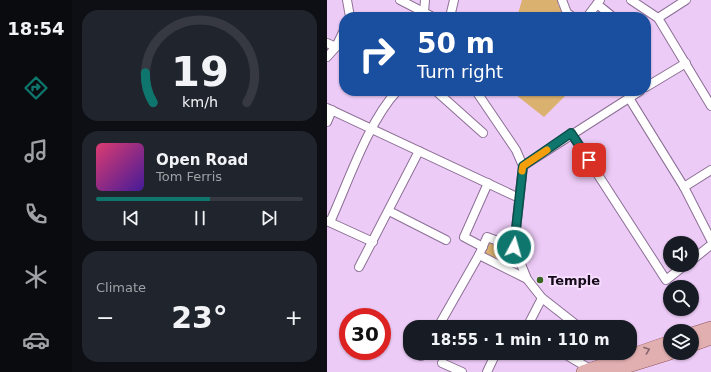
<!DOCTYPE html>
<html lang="en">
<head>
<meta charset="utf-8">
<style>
  body { margin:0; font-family:"DejaVu Sans",sans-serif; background:#20242c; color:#f1f3f6; height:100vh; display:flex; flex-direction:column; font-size:15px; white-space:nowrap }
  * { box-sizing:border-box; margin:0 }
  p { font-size:13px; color:#9ea1a6 }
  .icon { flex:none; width:22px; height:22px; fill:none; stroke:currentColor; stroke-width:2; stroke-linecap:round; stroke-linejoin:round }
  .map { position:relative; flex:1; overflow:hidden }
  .details { display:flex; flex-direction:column; gap:10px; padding:10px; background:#0d0f14; width:255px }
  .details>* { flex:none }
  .hud { position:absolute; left:12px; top:12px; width:312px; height:84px; border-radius:16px; box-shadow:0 1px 3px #0004; background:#1a4fa0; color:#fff; overflow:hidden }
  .tools { position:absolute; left:336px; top:236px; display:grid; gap:8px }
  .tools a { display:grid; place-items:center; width:36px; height:36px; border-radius:50%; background:#171b24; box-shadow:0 1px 3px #0004; font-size:20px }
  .speed { position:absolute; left:12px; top:308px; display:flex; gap:8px; font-size:20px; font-weight:700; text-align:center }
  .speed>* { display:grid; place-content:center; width:52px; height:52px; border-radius:50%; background:#171b24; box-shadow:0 1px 3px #0004; line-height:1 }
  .speed .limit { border:6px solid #d22; background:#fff; color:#111 }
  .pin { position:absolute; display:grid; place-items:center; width:34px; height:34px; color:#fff; margin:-17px; border-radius:8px; box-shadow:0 2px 6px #0006 }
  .me { position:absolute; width:44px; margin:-22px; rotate:6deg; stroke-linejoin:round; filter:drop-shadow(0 0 3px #0008) }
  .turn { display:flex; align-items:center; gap:14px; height:84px; padding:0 12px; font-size:18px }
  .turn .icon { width:52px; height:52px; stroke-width:2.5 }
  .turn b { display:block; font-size:28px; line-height:34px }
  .big { font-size:30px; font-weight:800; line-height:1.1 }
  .details .widget { flex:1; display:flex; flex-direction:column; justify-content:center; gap:6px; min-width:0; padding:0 14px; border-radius:16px; background:#20242c }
  .details .dial { align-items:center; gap:0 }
  .dial svg { height:104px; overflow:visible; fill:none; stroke:#363941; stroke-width:7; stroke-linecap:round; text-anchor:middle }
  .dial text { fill:#f1f3f6; stroke:none }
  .song { display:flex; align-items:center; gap:12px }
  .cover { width:48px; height:48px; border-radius:6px; background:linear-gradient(135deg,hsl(340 70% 55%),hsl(260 70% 35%)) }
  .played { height:4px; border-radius:2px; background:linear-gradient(90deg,#0f766e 55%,#363941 55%) }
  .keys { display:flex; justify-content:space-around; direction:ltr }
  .heat { display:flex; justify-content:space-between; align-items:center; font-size:22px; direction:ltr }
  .trip { position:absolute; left:76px; top:320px; width:234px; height:40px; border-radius:16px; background:#171b24; box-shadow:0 1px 3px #0004; font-weight:800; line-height:40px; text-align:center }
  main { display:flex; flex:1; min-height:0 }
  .dock { display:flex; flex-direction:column; width:72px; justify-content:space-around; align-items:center; background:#090b0e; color:#9ea1a6 }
  .dock .icon { width:28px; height:28px }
  .dock .current { color:#0f766e }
  .dock b { font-size:18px; color:#f1f3f6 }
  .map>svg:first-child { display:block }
  .green { fill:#dbb170 }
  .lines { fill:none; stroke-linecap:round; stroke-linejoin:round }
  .minor-casing { stroke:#8d6f96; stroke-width:10 }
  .primary-casing { stroke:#8e5259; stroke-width:14 }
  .minor { stroke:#fff; stroke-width:8 }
  .primary { stroke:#e2afb0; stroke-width:13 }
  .oneway { stroke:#86656c }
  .route-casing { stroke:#0a4d48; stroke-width:10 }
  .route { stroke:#0f766e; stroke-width:7 }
  .slow { stroke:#f59e0b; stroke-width:7 }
  .poi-dot { fill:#356423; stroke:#f5dbfd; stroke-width:1.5 }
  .labels { text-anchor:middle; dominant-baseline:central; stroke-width:4; stroke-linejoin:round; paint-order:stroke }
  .poi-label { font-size:13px; font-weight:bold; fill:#160b19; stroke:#f5dbfd; text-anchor:start }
</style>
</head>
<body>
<main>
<nav class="dock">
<b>18:54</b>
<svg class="icon current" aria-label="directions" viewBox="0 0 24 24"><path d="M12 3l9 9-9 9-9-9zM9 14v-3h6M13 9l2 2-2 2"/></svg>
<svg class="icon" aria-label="music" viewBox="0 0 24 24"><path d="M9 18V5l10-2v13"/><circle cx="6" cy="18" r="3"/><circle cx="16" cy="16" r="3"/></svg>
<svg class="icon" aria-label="phone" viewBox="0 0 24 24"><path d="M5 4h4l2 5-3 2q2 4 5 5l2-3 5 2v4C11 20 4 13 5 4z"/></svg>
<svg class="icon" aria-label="climate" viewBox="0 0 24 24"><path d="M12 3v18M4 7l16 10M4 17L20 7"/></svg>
<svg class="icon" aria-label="car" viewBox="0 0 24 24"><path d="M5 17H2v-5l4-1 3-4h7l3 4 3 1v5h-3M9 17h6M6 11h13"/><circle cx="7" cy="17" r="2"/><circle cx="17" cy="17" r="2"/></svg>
</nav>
<section class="details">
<div class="widget dial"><svg viewBox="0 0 100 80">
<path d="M14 69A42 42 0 1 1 86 69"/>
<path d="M14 69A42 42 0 0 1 8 46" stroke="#0f766e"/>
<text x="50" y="56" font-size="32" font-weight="700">19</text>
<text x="50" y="72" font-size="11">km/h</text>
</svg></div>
<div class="widget">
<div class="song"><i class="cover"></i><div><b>Open Road</b><p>Tom Ferris</p></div></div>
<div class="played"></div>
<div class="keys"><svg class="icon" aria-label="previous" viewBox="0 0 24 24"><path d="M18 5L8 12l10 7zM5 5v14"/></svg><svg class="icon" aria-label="pause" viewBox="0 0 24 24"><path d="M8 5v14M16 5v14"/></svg><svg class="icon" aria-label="next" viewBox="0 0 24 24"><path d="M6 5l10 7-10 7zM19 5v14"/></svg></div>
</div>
<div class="widget"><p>Climate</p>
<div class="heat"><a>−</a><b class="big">23°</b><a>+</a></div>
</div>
</section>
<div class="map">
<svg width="384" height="372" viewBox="0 0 384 372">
  <rect width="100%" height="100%" fill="#eccbf6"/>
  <g class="green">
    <path d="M 195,0 L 231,0 L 231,5 L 244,17 L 190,17 Z"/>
    <path d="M 184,91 L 243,91 L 217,117 Z"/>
    <path d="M 162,239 L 185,249 L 188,267 L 156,252 Z"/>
  </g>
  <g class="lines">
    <g class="minor-casing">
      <g id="minor">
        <path d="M 20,0 L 23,17"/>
        <path d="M 73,0 L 106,17"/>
        <path d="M 235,0 L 240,13 L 246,17"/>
        <path d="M 304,0 L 331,18"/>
        <path d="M 359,0 L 331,18 L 384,106"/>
        <path d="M 270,4 L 286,17"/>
        <path d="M 97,12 L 98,0"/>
        <path d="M 123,17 L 127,0"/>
        <path d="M 260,17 L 273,0"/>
        <path d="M 0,43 L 9,47"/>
        <path d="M 0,57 L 9,47 L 17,30"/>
        <path d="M 319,87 L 359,63"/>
        <path d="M 109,91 L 156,133"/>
        <path d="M 149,91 L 189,150 L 196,166 L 187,247 L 200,279 L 215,298 L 252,327"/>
        <path d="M 302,98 L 357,187 L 384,240"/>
        <path d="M 0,108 L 192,198"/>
        <path d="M 0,122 L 5,110"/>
        <path d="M 244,133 L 339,280 L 358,265"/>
        <path d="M 196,166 L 313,91"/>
        <path d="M 357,187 L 384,170"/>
        <path d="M 62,211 L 119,240"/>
        <path d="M 0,221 L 46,242"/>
        <path d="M 3,222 C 21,183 41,122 70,91"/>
        <path d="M 156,247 L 137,237 L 161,183"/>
        <path d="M 152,255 L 200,279"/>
        <path d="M 365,260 L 384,245"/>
        <path d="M 32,267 L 92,151"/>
        <path d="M 111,327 L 152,255 L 160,237 L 187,247"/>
        <path d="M 200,327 L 215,298"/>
        <path d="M 236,353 L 263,369"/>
        <path d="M 94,356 L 96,353"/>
        <path d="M 115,363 L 135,372"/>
        <path d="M 160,372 L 168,355 L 163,353"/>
      </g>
    </g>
    <g class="primary-casing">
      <g id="primary">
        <path d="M 365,334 L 384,328"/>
        <path d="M 365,345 L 384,338"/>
        <path d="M 256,372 L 343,342"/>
        <path d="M 282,372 L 343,353"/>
      </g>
    </g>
    <use href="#minor" class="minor"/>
    <use href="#primary" class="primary"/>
  </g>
  <defs><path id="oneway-chevron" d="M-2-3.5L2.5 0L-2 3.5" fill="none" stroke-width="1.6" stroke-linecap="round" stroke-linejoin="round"/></defs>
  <use class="oneway" href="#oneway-chevron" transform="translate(320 350) rotate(-20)"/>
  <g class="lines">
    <g class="route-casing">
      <path id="route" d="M 187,247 L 196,166 L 244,133 L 262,160"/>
    </g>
    <use href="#route" class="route"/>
    <path class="slow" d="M 195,171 L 196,166 L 220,150"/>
  </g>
  <circle class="poi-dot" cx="213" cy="280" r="4"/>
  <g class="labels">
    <g class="poi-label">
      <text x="221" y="280">Temple</text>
    </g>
  </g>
</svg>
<div class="tools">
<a><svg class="icon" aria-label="sound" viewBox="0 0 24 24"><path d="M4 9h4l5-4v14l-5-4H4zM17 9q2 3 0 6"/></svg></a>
<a><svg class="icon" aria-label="search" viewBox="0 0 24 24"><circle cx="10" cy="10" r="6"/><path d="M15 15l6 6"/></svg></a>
<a><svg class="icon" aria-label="layers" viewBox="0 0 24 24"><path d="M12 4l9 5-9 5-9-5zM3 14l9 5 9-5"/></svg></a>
</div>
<div class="speed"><div class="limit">30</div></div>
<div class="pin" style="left:262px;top:160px;background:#d93025"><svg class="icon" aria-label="arrive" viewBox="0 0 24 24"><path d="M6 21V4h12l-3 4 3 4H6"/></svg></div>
<svg class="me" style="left:187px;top:247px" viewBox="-20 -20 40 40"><circle r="17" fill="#0f766e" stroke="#fff" stroke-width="3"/><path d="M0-11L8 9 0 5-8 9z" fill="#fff"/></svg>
<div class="trip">18:55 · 1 min · 110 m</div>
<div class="hud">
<div class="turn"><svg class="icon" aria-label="right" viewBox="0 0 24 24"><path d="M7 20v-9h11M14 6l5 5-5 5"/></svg><div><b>50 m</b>Turn right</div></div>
</div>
</div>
</main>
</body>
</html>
